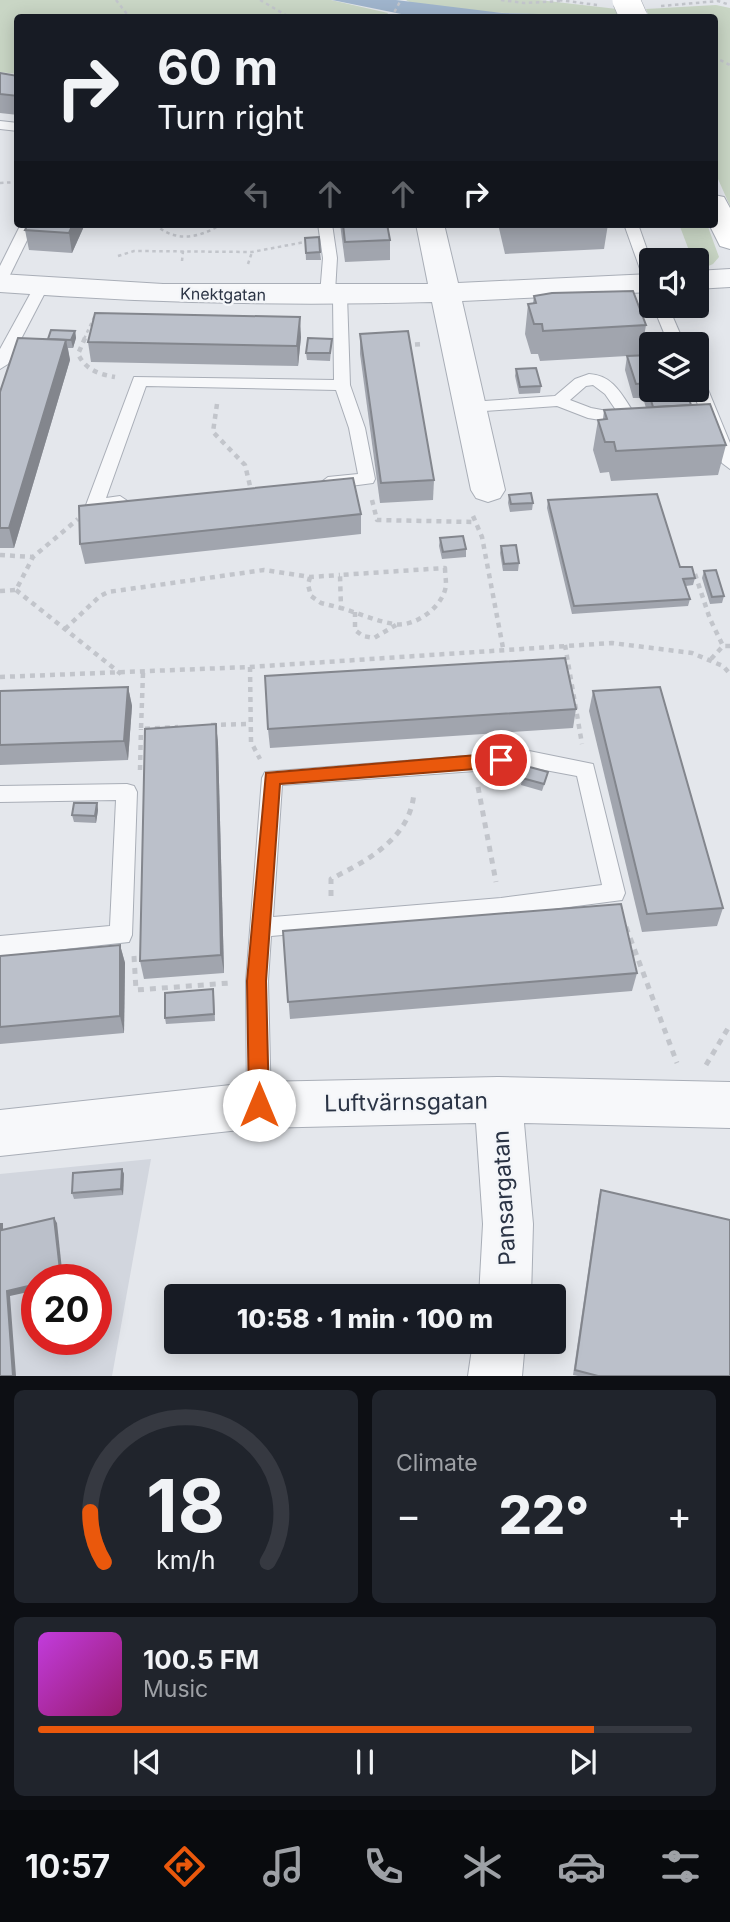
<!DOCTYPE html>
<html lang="en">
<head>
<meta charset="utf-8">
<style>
  body { margin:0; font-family:Inter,sans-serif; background:#20242c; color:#f1f3f6; height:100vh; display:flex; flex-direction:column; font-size:26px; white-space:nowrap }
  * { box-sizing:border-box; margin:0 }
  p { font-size:23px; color:#9ea1a6 }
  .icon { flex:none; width:38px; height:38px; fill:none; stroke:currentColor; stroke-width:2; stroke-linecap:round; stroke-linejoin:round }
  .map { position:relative; height:1376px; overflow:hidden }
  .details { display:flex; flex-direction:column; gap:14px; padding:14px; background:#0d0f14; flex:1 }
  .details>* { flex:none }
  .top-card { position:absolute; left:14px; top:14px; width:704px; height:214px; border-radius:7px; box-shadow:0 4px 18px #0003; background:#171b24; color:#f1f3f6; overflow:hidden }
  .tools { position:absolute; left:639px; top:248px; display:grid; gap:14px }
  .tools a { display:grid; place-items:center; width:70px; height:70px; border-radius:7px; background:#171b24; box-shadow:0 4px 18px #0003; font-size:35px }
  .speed { position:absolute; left:21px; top:1264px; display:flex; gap:14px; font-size:35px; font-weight:700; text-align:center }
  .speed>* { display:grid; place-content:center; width:91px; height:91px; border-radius:50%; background:#171b24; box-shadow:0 4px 18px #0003; line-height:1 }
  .speed .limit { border:10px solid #d22; background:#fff; color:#111 }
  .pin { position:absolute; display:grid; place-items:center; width:60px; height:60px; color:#fff; margin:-30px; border:4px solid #fff; border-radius:50%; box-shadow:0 2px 7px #0007 }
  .me { position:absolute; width:77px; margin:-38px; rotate:0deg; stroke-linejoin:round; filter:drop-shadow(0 0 5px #0008) }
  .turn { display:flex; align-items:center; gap:24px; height:147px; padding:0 28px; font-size:32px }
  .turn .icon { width:91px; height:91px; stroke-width:2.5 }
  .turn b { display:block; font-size:49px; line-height:60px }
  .lanes { display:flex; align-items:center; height:66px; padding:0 28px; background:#0003; justify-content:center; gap:35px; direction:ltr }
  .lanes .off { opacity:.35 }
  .big { font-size:52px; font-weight:800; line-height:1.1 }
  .details .card { flex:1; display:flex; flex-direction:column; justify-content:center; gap:10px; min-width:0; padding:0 24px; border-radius:10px; background:#20242c }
  .details .dial { align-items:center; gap:0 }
  .dial svg { height:182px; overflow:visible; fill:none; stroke:#363941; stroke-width:7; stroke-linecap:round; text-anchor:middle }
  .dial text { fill:#f1f3f6; stroke:none }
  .song { display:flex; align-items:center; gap:21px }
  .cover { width:84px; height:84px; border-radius:10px; background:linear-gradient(135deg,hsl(290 70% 55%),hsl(320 70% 35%)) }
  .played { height:7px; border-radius:4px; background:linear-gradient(90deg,#ea580c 85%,#363941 85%) }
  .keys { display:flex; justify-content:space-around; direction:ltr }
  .heat { display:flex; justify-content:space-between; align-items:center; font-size:38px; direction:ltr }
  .details .tiles { flex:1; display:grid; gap:14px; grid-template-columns:1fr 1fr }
  .card:last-child { grid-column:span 2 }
  .trip { position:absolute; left:164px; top:1284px; width:402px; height:70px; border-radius:7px; background:#171b24; box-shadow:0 4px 18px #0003; font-weight:800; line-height:70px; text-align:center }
  .tab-bar { display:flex; height:112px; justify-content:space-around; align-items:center; background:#090b0e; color:#9ea1a6 }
  .tab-bar .icon { width:49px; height:49px }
  .tab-bar .active { color:#ea580c }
  .tab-bar b { font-size:32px; color:#f1f3f6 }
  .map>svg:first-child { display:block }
  .built { fill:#d2d6de; fill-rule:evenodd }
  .green { fill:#c9d6c5 }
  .water { fill:#9fb4cc }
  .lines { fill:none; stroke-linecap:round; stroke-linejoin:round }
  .service-casing { stroke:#a9aeb7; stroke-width:2 }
  .minor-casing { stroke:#a9aeb7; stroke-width:2 }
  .secondary-casing { stroke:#a9aeb7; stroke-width:2 }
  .path-far2 { stroke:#c2c5cb; stroke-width:2.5; stroke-dasharray:3.5 3.5; stroke-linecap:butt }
  .path-far1 { stroke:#c2c5cb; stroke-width:4.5; stroke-dasharray:5 5; stroke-linecap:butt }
  .path { stroke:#c2c5cb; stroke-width:5; stroke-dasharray:6 6; stroke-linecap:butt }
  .service { fill:#f7f8fa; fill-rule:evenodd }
  .minor { fill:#f7f8fa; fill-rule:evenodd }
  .secondary { fill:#fff; fill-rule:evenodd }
  .secondary-bridge-casing { stroke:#a9aeb7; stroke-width:28; stroke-linecap:butt }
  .secondary-bridge { stroke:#fff; stroke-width:27 }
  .wall { fill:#a1a5ae }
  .shaded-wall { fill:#83868d }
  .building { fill:#bbc0ca; stroke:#83868d; stroke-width:2 }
  .route { fill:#ea580c; stroke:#983908; stroke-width:2 }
  .labels { text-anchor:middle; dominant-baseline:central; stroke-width:5; stroke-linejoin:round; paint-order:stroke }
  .far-street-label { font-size:16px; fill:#2b3445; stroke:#f4f6f9 }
  .near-street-label { font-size:23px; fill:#2b3445; stroke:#f4f6f9 }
</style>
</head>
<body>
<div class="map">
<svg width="730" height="1376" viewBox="0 0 730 1376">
  <rect width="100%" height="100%" fill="#e4e7ec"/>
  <path class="built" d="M 151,1159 L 112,1376 L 0,1376 L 0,1174 ZM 37,1279 L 96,1279 L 96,1339 L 37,1339 Z"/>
  <g class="green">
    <path d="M 0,0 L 331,0 L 388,13 L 385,18 L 18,18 L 17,74 L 0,72 Z"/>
    <path d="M 406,0 L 539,0 L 617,9 L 620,17 C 588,16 421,13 406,0 Z"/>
    <path d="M 716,5 L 730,8 L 730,206 L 714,170 L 714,18 L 649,17 L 646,9 Z"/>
    <path d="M 679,224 L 707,224 L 719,257 L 713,264 L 697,271 L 696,261 L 693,261 Z"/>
  </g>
  <path class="water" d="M 332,0 L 396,0 L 502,13 L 662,17 L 416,17 Z"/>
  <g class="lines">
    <g class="service-casing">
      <g id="service">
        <path d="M 0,121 L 18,123 L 18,131 L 0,129 Z"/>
        <path d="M 21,224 L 35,224 L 7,281 L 0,285 L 0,266 Z"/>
        <path d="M 318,224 L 332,224 L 337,258 L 335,292 L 340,291 L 347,295 L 350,385 L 365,428 L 375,479 L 373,483 L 328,489 L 320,483 L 328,477 L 358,474 L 349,428 L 336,390 L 146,386 L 106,498 L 120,496 L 129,502 L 120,508 L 89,509 L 86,505 L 134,377 L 334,380 L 333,298 L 327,299 L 320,295 L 323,258 Z"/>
        <path d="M 624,224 L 638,224 L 651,261 L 651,284 L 644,280 Z"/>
        <path d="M 41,283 L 48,287 L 8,364 L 0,369 L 0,349 L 34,287 Z"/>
        <path d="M 653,306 L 668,306 L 685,345 L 669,345 Z"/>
        <path d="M 589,374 C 613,375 622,395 634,413 L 631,423 L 625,424 L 588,418 L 557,406 L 470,412 L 462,407 L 470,402 L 555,396 L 575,379 ZM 593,385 L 605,394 L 618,413 L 591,408 L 570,400 L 586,386 Z"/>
        <path d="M 696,375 L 704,380 L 730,443 L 730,469 L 722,463 L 692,390 L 696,390 Z"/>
        <path d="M 529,751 L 593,764 L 625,893 L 622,900 L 501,916 L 271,936 L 268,981 L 271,1105 L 267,1113 L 259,1116 L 251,1113 L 247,1105 L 246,981 L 262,778 L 265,772 ZM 529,767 L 577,776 L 602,885 L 501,898 L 273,917 L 282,785 Z"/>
        <path d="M 127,784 L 134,786 L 137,792 L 132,935 L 129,942 L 0,956 L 0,936 L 110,926 L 116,800 L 0,802 L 0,786 Z"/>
      </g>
    </g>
    <g class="minor-casing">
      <g id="minor">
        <path d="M 416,224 L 444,224 L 458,283 L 651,274 L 651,292 L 462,301 L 505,490 L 500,498 L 488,502 L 476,498 L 471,490 L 432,302 C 288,306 144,303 0,292 L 0,274 L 163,284 L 428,284 Z"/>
        <path d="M 730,269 L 730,287 L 696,289 L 696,271 Z"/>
        <path d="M 498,1077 L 730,1082 L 730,1128 L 524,1123 L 533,1224 L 531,1297 L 479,1297 L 483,1224 L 476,1123 L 259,1128 L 0,1156 L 0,1110 L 259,1082 Z"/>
        <path d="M 473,1342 L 525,1342 L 522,1376 L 468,1376 Z"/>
      </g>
    </g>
    <g class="secondary-casing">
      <path id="secondary" d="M 714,195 L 724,197 L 730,208 L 730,249 L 720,246 L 709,224 L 714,224 Z"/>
    </g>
    <g class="path-far2">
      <path d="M 116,0 L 130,18"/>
      <path d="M 260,0 L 291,18"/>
      <path d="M 501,0 L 524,3 L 562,1"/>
      <path d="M 559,0 L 597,5"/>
      <path d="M 661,6 L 718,1 L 730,5"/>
      <path d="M 391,18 L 401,0"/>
      <path d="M 714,57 L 730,65"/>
      <path d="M 0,183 L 18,182"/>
      <path d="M 155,224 C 174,243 201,238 221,224"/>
      <path d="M 118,256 L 134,251 L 252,252 L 305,242"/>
      <path d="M 182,261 L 183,251"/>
      <path d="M 248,264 L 252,252"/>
      <path d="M 84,339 L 95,315"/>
    </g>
    <g class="path-far1">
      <path d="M 85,338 L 78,354 C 86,370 98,374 115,377"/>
      <path d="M 405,345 L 424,344"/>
      <path d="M 217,404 L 213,432 L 245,465 L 251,490"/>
      <path d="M 372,500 L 377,520 L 474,522"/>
      <path d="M 473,516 L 482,537 L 503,648"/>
      <path d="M 0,555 L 33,557"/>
      <path d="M 445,568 C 445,573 446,579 446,585 C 444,606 415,628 394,624 C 376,621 358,613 341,608 L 340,575 Z"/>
      <path d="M 695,574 L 710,619 L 723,646"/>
      <path d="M 310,577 L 308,585 L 311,596 L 321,603 L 341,608"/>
      <path d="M 16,590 L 121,674"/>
      <path d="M 0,591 L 16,590 L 33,557 L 78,519"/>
      <path d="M 355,612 L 355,630 L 363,636 L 374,638 L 396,625"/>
      <path d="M 65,629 L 100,596 L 108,592 L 264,570 L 310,577 L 340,575"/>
      <path d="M 565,645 L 582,744"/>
      <path d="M 711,659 L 723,646 L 730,646"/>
      <path d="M 250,667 L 251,742 L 260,759"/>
      <path d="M 143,673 L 141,729 L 178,727"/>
      <path d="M 0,677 L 250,667 L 612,643 L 692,653 L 723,666 L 730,674"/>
      <path d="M 211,725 L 249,724"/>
      <path d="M 140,770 L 141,729"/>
    </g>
    <g class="path">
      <path d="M 478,787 L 496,882"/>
      <path d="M 331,896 L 331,879 C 368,860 411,838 414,792"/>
      <path d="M 626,927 L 677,1063"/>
      <path d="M 134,956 L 136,990 L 230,983"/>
      <path d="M 706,1065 L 730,1025"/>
    </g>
    <use href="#service" class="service"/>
    <use href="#minor" class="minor"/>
    <use href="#secondary" class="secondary"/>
    <g class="secondary-bridge-casing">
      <path id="secondary-bridge" d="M 626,0 L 634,18"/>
    </g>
    <use href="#secondary-bridge" class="secondary-bridge"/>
  </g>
  <g class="wall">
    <path d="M 0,73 L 18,76 L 18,115 L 0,113 Z"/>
    <path d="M 28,224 L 85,224 L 72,253 L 29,250 L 25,230 Z"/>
    <path d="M 340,224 L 387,224 L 390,240 L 390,260 L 345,262 Z"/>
    <path d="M 498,224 L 608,224 L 604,249 L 505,254 Z"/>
    <path d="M 305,238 L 320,252 L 321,260 L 306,260 Z"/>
    <path d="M 534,296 L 646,325 L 641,355 L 691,405 L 726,445 L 718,475 L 611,481 L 609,472 L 600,473 L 593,450 L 598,420 L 603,419 L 604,410 L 646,408 L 643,398 L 633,398 L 625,370 L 627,356 L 540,361 L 538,354 L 531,354 L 525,334 L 528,304 L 533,303 Z"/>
    <path d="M 75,331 L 76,338 L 73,348 L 68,348 L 70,360 L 14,548 L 0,548 L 0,392 L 48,339 Z"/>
    <path d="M 360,334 L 434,480 L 433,500 L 380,503 L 360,354 Z"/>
    <path d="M 301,337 L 298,366 L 91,362 L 88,342 Z"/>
    <path d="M 332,339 L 330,361 L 307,360 L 306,353 Z"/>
    <path d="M 516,369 L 541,386 L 540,393 L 519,394 L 515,376 Z"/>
    <path d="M 509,495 L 533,503 L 532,510 L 510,512 L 508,503 Z"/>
    <path d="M 548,500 L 680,567 L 695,578 L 693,585 L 686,586 L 690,599 L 688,606 L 572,614 L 547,508 Z"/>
    <path d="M 361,514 L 361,534 L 85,564 L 80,544 Z"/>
    <path d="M 440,538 L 466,549 L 466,557 L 442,559 L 439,546 Z"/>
    <path d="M 501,546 L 519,563 L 518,571 L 503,571 L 500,553 Z"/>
    <path d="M 704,571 L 724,596 L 722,603 L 710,604 L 702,578 Z"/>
    <path d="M 128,687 L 132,706 L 128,760 L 0,765 L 0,691 Z"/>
    <path d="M 593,691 L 723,908 L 717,926 L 642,932 L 589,711 Z"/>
    <path d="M 576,709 L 573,728 L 270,748 L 268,729 Z"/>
    <path d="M 216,724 L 218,744 L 224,973 L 144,979 L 140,961 Z"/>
    <path d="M 522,778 L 546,779 L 542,791 L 521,785 Z"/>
    <path d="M 97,803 L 98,810 L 96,823 L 74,822 L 72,815 Z"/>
    <path d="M 283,931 L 637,973 L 632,991 L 290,1019 Z"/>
    <path d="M 120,945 L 125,963 L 124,1033 L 0,1044 L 0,956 Z"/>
    <path d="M 214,995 L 215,1021 L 166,1024 L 165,1018 Z"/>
    <path d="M 122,1169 L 124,1174 L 123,1195 L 74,1199 L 72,1193 Z"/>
    <path d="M 601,1190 L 730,1376 L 578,1376 L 573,1375 L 599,1196 Z"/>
  </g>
  <g class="shaded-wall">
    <path d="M 73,224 L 85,224 L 72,253 L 69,233 Z"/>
    <path d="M 300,317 L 301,337 L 298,366 L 297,346 Z"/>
    <path d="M 75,331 L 76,338 L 73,348 L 71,340 Z"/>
    <path d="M 66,340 L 70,360 L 14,548 L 9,528 Z"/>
    <path d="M 128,687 L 132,706 L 128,760 L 124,741 Z"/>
    <path d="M 216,724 L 218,744 L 224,973 L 221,955 Z"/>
    <path d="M 97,803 L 98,810 L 96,823 L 95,816 Z"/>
    <path d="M 120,945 L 125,963 L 124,1033 L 120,1016 Z"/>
    <path d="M 122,1169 L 124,1174 L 123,1195 L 121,1189 Z"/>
    <path d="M 54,1218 L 57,1223 L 63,1279 L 60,1279 Z"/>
    <path d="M 37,1284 L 37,1290 L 10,1296 L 16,1376 L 13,1376 L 7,1291 Z"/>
  </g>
  <g class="building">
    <path d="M 0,73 L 18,76 L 18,96 L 0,94 Z"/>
    <path d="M 28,224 L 73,224 L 69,233 L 25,230 Z"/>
    <path d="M 343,224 L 387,224 L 390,240 L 345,242 Z"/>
    <path d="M 319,237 L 320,252 L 306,253 L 305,238 Z"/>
    <path d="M 633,291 L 646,325 L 543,331 L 542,324 L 534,324 L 528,304 L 536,303 L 534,296 L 552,293 Z"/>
    <path d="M 95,313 L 300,317 L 297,346 L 88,342 Z"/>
    <path d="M 51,330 L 75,331 L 71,340 L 48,339 Z"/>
    <path d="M 408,331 L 434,480 L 381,483 L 360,334 Z"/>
    <path d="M 18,338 L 66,340 L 9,528 L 0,528 L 0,392 Z"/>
    <path d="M 308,338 L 332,339 L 330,353 L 306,353 Z"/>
    <path d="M 651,355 L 651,390 L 686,390 L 691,405 L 653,407 L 646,383 L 636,384 L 627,356 Z"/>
    <path d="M 536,368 L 541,386 L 520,387 L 516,369 Z"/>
    <path d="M 710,404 L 726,445 L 616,451 L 614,442 L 605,442 L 598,420 L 607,419 L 604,410 Z"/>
    <path d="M 353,478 L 361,514 L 80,544 L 79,506 Z"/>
    <path d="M 531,493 L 533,503 L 511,504 L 509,495 Z"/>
    <path d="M 657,494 L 680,567 L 692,567 L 695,578 L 683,579 L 690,599 L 574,606 L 548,500 Z"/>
    <path d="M 463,536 L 466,549 L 443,552 L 440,538 Z"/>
    <path d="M 516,545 L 519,563 L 504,564 L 501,546 Z"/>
    <path d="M 716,570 L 724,596 L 712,597 L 704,571 Z"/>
    <path d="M 565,658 L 576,709 L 268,729 L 265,676 Z"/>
    <path d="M 128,687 L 124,741 L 0,745 L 0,691 Z"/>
    <path d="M 660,687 L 723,908 L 647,914 L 593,691 Z"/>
    <path d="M 216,724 L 221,955 L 140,961 L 145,729 Z"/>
    <path d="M 526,766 L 548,772 L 544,784 L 522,778 Z"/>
    <path d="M 74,803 L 97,803 L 95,816 L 72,815 Z"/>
    <path d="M 621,904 L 637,973 L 288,1002 L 283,931 Z"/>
    <path d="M 120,945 L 120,1016 L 0,1027 L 0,956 Z"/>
    <path d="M 213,989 L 214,1014 L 165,1018 L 165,993 Z"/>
    <path d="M 122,1169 L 121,1189 L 72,1193 L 73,1173 Z"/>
    <path d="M 601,1190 L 730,1220 L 730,1376 L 598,1376 L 575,1370 Z"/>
    <path d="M 54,1218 L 61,1279 L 37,1279 L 37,1284 L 7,1291 L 13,1376 L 0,1376 L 0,1224 L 2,1224 L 2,1230 Z"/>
  </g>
  <path class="route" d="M 501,753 L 507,755 L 509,760 L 507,765 L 501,767 L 280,784 L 266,981 L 269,1105 L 266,1112 L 259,1115 L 252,1112 L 249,1105 L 247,981 L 266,773 Z"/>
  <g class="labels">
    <g class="far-street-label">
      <text transform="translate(223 294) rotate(1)">Knektgatan</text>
    </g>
    <g class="near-street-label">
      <text transform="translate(406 1102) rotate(-1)">Luftvärnsgatan</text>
      <text transform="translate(504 1198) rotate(-93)">Pansargatan</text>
    </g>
  </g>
</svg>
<div class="tools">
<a><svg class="icon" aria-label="sound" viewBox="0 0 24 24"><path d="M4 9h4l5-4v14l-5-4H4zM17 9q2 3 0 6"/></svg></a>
<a><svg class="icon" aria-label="layers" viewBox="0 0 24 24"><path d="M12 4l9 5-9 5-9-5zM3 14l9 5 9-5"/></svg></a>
</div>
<div class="speed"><div class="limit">20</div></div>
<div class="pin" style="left:501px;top:760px;background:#d93025"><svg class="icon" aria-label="arrive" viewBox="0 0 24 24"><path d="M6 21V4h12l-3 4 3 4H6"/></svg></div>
<svg class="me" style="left:259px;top:1105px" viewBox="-20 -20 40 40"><circle r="19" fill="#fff"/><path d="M0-13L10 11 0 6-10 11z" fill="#ea580c"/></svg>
<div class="trip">10:58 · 1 min · 100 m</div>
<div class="top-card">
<div class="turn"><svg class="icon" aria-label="right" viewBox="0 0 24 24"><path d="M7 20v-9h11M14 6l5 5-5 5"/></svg><div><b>60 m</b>Turn right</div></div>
<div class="lanes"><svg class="icon off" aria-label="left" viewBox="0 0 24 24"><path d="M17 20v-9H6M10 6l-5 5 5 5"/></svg><svg class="icon off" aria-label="ahead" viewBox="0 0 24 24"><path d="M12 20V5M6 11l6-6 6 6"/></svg><svg class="icon off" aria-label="ahead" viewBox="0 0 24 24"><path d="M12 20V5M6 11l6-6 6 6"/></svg><svg class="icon" aria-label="right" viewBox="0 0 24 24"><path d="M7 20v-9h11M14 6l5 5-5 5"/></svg></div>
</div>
</div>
<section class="details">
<div class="tiles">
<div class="card dial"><svg viewBox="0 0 100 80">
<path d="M14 69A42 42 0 1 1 86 69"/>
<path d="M14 69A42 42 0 0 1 8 47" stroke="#ea580c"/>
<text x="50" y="56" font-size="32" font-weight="700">18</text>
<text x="50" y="72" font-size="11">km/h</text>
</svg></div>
<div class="card"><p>Climate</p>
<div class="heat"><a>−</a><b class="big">22°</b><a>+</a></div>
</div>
<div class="card">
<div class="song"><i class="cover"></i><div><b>100.5 FM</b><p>Music</p></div></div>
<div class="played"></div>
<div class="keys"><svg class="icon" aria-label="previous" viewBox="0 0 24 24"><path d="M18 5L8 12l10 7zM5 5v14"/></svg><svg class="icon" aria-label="pause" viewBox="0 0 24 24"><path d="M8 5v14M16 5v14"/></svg><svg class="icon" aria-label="next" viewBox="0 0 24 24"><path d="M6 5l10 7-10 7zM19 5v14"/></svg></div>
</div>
</div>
</section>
<nav class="tab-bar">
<b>10:57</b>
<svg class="icon active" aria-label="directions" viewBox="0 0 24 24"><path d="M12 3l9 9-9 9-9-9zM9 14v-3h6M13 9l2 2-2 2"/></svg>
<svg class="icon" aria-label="music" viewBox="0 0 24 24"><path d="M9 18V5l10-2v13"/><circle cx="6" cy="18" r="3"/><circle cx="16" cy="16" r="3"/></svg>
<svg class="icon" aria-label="phone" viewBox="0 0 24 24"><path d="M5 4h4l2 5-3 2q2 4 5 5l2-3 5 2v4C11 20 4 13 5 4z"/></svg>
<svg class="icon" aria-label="climate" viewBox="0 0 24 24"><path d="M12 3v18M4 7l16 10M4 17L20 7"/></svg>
<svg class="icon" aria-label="car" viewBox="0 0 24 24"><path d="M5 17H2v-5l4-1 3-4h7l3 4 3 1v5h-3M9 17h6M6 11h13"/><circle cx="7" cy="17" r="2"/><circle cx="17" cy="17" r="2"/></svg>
<svg class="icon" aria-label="filters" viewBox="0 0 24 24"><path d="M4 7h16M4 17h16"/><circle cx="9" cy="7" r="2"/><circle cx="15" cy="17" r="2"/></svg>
</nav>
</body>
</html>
